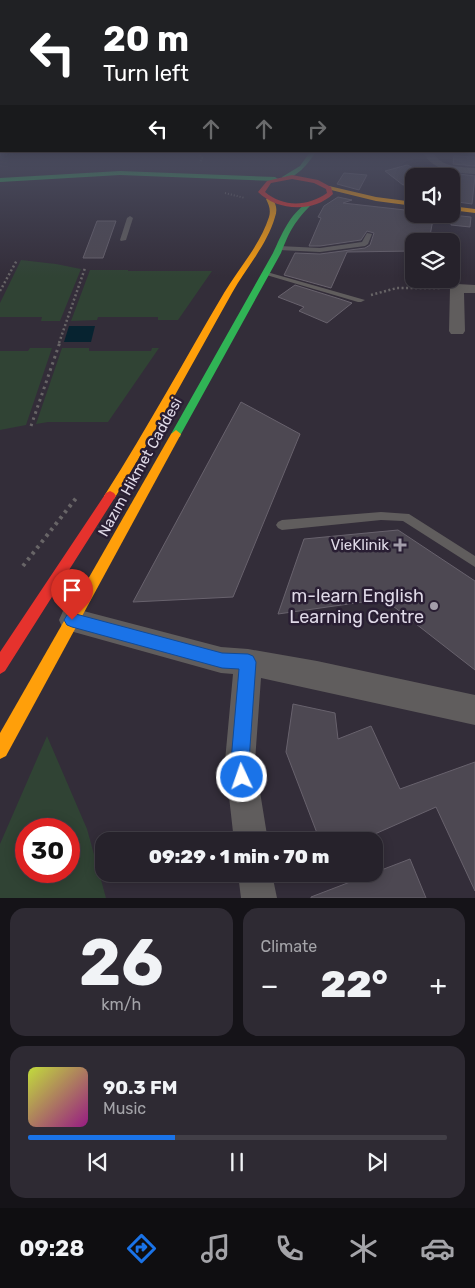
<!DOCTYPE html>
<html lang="en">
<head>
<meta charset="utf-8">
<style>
  body { margin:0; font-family:Rubik,sans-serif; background:#2e2a33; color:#f1f3f6; height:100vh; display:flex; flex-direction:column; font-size:19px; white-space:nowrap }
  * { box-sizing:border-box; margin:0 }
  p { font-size:16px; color:#a4a4a9 }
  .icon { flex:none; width:28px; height:28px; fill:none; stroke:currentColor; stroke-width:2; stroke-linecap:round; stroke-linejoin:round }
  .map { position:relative; height:898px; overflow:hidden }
  .sheet { display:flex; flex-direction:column; gap:10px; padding:10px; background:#151318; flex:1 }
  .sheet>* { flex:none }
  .top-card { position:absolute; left:0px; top:0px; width:475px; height:152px; box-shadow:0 2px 12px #0003,0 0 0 1px #423f47; background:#202124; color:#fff; overflow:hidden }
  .buttons { position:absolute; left:405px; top:168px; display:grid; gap:10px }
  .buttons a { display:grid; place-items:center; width:55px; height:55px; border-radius:10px; background:#26222b; box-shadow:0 2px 12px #0003,0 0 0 1px #423f47; font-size:25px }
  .speed { position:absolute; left:15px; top:818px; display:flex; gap:10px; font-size:25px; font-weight:700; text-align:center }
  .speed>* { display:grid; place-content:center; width:65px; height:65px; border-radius:50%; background:#26222b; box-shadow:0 2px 12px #0003,0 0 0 1px #423f47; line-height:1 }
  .speed .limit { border:8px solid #d22; background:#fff; color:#111 }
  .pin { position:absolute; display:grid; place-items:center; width:42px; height:42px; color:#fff; margin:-51px -21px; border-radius:50% 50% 50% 0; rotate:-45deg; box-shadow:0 0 5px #0007 }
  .pin .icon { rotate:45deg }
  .me { position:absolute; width:55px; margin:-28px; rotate:357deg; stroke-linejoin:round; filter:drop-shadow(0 0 4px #0008) }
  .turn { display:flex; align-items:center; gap:18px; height:105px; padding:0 20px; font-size:22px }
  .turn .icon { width:65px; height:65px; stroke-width:2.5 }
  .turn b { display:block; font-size:35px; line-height:42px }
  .lanes { display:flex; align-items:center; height:48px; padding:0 20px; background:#0003; justify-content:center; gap:25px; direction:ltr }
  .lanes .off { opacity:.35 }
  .big { font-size:38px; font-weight:800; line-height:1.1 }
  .sheet .widget { flex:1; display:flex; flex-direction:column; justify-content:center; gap:8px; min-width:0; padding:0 18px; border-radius:15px; background:#2e2a33 }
  .sheet .dial { align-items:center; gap:0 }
  .dial b { font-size:65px; line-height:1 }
  .song { display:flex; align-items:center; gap:15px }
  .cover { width:60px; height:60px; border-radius:8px; background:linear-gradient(135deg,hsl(70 70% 55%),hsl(310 70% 35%)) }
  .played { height:5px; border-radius:2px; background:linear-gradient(90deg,#1a73e8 35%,#423f47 35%) }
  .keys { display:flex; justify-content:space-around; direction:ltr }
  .heat { display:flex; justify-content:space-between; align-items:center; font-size:28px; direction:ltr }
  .sheet .tiles { flex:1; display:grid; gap:10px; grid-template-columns:1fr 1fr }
  .widget:last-child { grid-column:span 2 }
  .trip { position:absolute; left:95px; top:832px; width:288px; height:50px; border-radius:15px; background:#26222b; box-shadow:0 2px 12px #0003,0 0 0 1px #423f47; font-weight:800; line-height:50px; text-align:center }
  .tabs { display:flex; height:80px; justify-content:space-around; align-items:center; background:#0f0e11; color:#a4a4a9 }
  .tabs .icon { width:35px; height:35px }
  .tabs .active { color:#1a73e8 }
  .tabs b { font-size:22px; color:#f1f3f6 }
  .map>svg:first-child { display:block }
  .green { fill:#304334; fill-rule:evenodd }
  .water { fill:#072330 }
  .building { fill:#4d4852; stroke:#68626d }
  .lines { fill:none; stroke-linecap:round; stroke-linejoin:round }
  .path-far3 { stroke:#686567; stroke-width:2; stroke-dasharray:1 2; stroke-linecap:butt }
  .path-far2 { stroke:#686567; stroke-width:2.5; stroke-dasharray:2 2.5; stroke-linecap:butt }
  .path-far1 { stroke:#686567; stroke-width:3; stroke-dasharray:2.5 4; stroke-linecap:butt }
  .path { stroke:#686567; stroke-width:4; stroke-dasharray:3 4.5; stroke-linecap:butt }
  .lane { fill:#605d5d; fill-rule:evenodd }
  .street { fill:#605d5d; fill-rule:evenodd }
  .fast { fill:#30b455; fill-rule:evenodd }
  .slow { fill:#ff9f0a; fill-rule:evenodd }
  .jam { fill:#e5322d; fill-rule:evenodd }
  .route { fill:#1a73e8; stroke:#114b97 }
  .poi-dot { fill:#a39daa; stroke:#291e33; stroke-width:2 }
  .labels { text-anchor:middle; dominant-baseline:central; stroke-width:5; stroke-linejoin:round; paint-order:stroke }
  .street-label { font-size:15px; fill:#dfd9e7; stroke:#291e33 }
  .poi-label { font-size:15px; fill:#dfd9e7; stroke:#291e33; text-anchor:end }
  .near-poi-label { font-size:18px; fill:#dfd9e7; stroke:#291e33; text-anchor:end }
</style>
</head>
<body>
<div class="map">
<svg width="475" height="898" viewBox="0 0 475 898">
  <rect width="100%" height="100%" fill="#332d39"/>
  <g class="green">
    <path d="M 21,260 L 56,264 L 81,269 L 60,321 L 41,321 L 42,317 L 0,317 L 0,303 Z"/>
    <path d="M 90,270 L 128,270 L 128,271 L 212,271 L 178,320 L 158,320 L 158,317 L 98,317 L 97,320 L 71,321 Z"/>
    <path d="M 30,348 L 52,348 L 26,425 L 0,430 L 0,351 L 28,351 Z"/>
    <path d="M 62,348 L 89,348 L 89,351 L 151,351 L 152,348 L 159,348 L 108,422 L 48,422 L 36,424 Z"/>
    <path d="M 47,736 L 87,829 L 106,898 L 0,898 L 0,844 ZM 26,829 L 69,829 L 69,871 L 26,871 Z"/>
  </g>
  <path class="water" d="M 69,326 L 95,326 L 91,342 L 64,342 Z"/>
  <g class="building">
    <path d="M 454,156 L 475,157 L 475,166 L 453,164 Z"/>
    <path d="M 407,165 L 427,174 L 423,176 L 414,176 L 414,182 L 403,185 L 385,171 Z"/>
    <path d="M 344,173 L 367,175 L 359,190 L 337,184 Z"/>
    <path d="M 451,173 L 475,176 L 472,204 L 451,201 Z"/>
    <path d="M 338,197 L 352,200 L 343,203 L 414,211 L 414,214 L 434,214 L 429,241 L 414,241 L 414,251 L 347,252 L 331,288 L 284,275 L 295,253 L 320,254 L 365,248 L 370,245 L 374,233 L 367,231 L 361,240 L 320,246 L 309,246 L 321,218 L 318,217 L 324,206 Z"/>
    <path d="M 451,215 L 471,217 L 470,227 L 451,225 Z"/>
    <path d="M 97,221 L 116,221 L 103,258 L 83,258 Z"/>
    <path d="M 295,285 L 340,299 L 352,303 L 327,323 L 299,311 L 304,307 L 278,297 Z"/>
    <path d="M 241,402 L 300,434 L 233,597 L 133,602 Z"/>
    <path d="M 398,530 L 475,581 L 475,670 L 384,599 L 278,614 L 304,539 Z"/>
    <path d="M 293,704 L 335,713 L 338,739 L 371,726 L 400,789 L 475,762 L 475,891 L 436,807 L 359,841 L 320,841 L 286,752 Z"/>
    <path d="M 410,859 L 426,898 L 311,898 L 311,897 Z"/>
  </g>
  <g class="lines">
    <g class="path-far3">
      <path d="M 199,152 L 202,158 L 200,163"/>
      <path d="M 0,155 L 38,152"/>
      <path d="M 225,193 L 245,198"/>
    </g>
    <g class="path-far2">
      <path d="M 0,291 L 17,260"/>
      <path d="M 371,295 L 397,288 L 441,288"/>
      <path d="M 59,343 L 85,268"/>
    </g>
    <path class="path-far1" d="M 31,426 L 60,342"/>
    <path class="path" d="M 23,566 L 77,497"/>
    <g class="lane">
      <path d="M 130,216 L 133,218 L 126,240 L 121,241 L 120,240 L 127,218 Z"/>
      <path d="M 367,233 L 372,234 L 368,244 L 365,246 L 320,252 L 279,250 L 276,248 L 279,246 L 320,248 L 362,242 Z"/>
      <path d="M 263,272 L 267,272 L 365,300 L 361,302 L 358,302 L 263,274 Z"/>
      <path d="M 381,512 L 409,514 L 475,556 L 475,567 L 403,521 L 381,520 L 282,530 L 278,528 L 276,525 L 278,522 L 282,520 Z"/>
    </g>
    <g class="street">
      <path d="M 423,152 L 433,152 C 440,167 460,167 475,168 L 475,174 C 456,173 432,171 423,152 Z"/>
      <path d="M 457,284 L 475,285 L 475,293 L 464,293 L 465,331 L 463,334 L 451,334 L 449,331 L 450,288 L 452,285 Z"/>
      <path d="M 72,608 L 221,647 L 248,649 L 317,661 L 475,695 L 475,725 L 261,678 L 255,761 L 268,841 L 234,841 L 225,761 L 233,674 L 221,673 L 63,629 L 59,620 L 63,611 Z"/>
      <path d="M 238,874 L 272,874 L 277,898 L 241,898 Z"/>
    </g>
    <g class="fast">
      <path d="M 310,152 L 316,152 C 308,163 297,179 282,179 L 282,177 L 300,166 Z"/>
      <path d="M 120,171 L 275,177 L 278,179 L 275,181 L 120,175 L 0,182 L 0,178 Z"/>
      <path d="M 307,203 L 312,204 C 295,221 290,230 281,253 L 181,434 L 180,437 L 172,437 L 171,434 L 273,253 C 282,234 289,215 307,203 Z"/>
    </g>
    <g class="slow">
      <path d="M 329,186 L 376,197 L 414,202 L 414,206 L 376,201 L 327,189 L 326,188 Z"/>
      <path d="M 269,197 C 276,201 278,209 275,217 C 267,245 246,268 232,293 C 193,362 156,432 114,499 L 106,499 L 104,496 L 106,493 C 148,427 185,359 224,293 C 239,268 260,245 269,217 C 271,210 269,205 266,199 Z"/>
      <path d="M 451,206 L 475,209 L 475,213 L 451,210 Z"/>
      <path d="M 176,430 L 181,434 L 6,756 L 0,759 L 0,733 L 171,434 Z"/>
    </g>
    <g class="jam">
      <path d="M 292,175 L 318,180 L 331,187 L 333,194 C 313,213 277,211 258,192 L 267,181 ZM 292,179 L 314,183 L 326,189 L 327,193 C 307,207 283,207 265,192 L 271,183 Z"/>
      <path d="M 110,491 L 114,493 L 116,496 L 114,499 L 5,671 L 0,674 L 0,652 L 106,493 Z"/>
    </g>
  </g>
  <linearGradient id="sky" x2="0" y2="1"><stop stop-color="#1c191f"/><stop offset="0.55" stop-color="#4a4c5f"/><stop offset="1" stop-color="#4a4c5f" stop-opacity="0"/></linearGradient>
  <rect width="475" height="277" fill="url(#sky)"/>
  <path class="route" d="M 72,613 L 222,653 L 248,654 L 253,656 L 256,662 L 249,761 L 251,777 L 249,783 L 242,786 L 236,783 L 231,761 L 239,669 L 222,668 L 72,627 L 67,625 L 64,620 L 67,615 Z"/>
  <g class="poi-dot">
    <path d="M397.5 537.5h5v5h5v5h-5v5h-5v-5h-5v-5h5z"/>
    <circle cx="434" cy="606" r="5"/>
  </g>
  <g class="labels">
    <g class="street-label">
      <text transform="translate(140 467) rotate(-61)">Nazım Hikmet Caddesi</text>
    </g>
    <g class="poi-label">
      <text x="389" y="545">VieKlinik</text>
    </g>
    <g class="near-poi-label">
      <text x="424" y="596">m-learn English<tspan x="424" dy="21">Learning Centre</tspan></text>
    </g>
  </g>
</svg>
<div class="buttons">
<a><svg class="icon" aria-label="sound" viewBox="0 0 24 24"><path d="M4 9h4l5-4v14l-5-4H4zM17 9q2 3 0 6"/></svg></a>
<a><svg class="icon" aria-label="layers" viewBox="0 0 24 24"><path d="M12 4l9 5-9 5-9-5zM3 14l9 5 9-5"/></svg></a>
</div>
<div class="speed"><div class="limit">30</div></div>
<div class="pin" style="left:72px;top:620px;background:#d93025"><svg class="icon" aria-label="arrive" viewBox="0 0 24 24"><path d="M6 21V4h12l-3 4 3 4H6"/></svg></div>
<svg class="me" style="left:242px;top:777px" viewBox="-20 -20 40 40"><circle r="17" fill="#1a73e8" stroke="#fff" stroke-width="3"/><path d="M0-11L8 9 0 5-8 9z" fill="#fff"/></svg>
<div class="trip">09:29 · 1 min · 70 m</div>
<div class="top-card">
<div class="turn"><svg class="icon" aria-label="left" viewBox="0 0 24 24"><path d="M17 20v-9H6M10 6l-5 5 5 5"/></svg><div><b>20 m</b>Turn left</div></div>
<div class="lanes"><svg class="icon" aria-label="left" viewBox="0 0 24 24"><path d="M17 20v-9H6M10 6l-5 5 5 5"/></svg><svg class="icon off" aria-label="ahead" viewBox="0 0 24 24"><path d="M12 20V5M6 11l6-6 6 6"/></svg><svg class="icon off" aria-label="ahead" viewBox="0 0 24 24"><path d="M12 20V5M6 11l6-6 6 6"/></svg><svg class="icon off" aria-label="right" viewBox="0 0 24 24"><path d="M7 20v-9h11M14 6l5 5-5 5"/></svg></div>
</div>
</div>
<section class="sheet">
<div class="tiles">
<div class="widget dial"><b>26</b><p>km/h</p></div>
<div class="widget"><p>Climate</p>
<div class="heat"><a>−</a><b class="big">22°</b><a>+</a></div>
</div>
<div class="widget">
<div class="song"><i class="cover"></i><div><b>90.3 FM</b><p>Music</p></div></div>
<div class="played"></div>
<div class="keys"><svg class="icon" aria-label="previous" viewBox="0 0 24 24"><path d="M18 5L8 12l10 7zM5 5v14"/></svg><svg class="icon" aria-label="pause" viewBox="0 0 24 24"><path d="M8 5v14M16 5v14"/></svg><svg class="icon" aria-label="next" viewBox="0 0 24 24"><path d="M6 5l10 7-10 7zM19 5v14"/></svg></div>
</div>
</div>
</section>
<nav class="tabs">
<b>09:28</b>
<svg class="icon active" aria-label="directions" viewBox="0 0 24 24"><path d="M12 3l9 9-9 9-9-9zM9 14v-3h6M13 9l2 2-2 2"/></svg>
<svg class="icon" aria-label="music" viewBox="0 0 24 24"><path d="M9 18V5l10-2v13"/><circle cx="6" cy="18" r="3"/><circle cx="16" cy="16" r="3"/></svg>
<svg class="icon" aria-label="phone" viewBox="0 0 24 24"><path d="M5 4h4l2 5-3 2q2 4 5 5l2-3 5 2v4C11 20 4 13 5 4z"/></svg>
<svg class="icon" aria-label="climate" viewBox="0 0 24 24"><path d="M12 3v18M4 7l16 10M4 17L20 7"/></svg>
<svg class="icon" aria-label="car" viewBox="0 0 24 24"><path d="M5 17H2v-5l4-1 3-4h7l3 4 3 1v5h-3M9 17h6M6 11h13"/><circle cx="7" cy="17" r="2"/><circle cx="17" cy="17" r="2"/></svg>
</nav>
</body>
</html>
